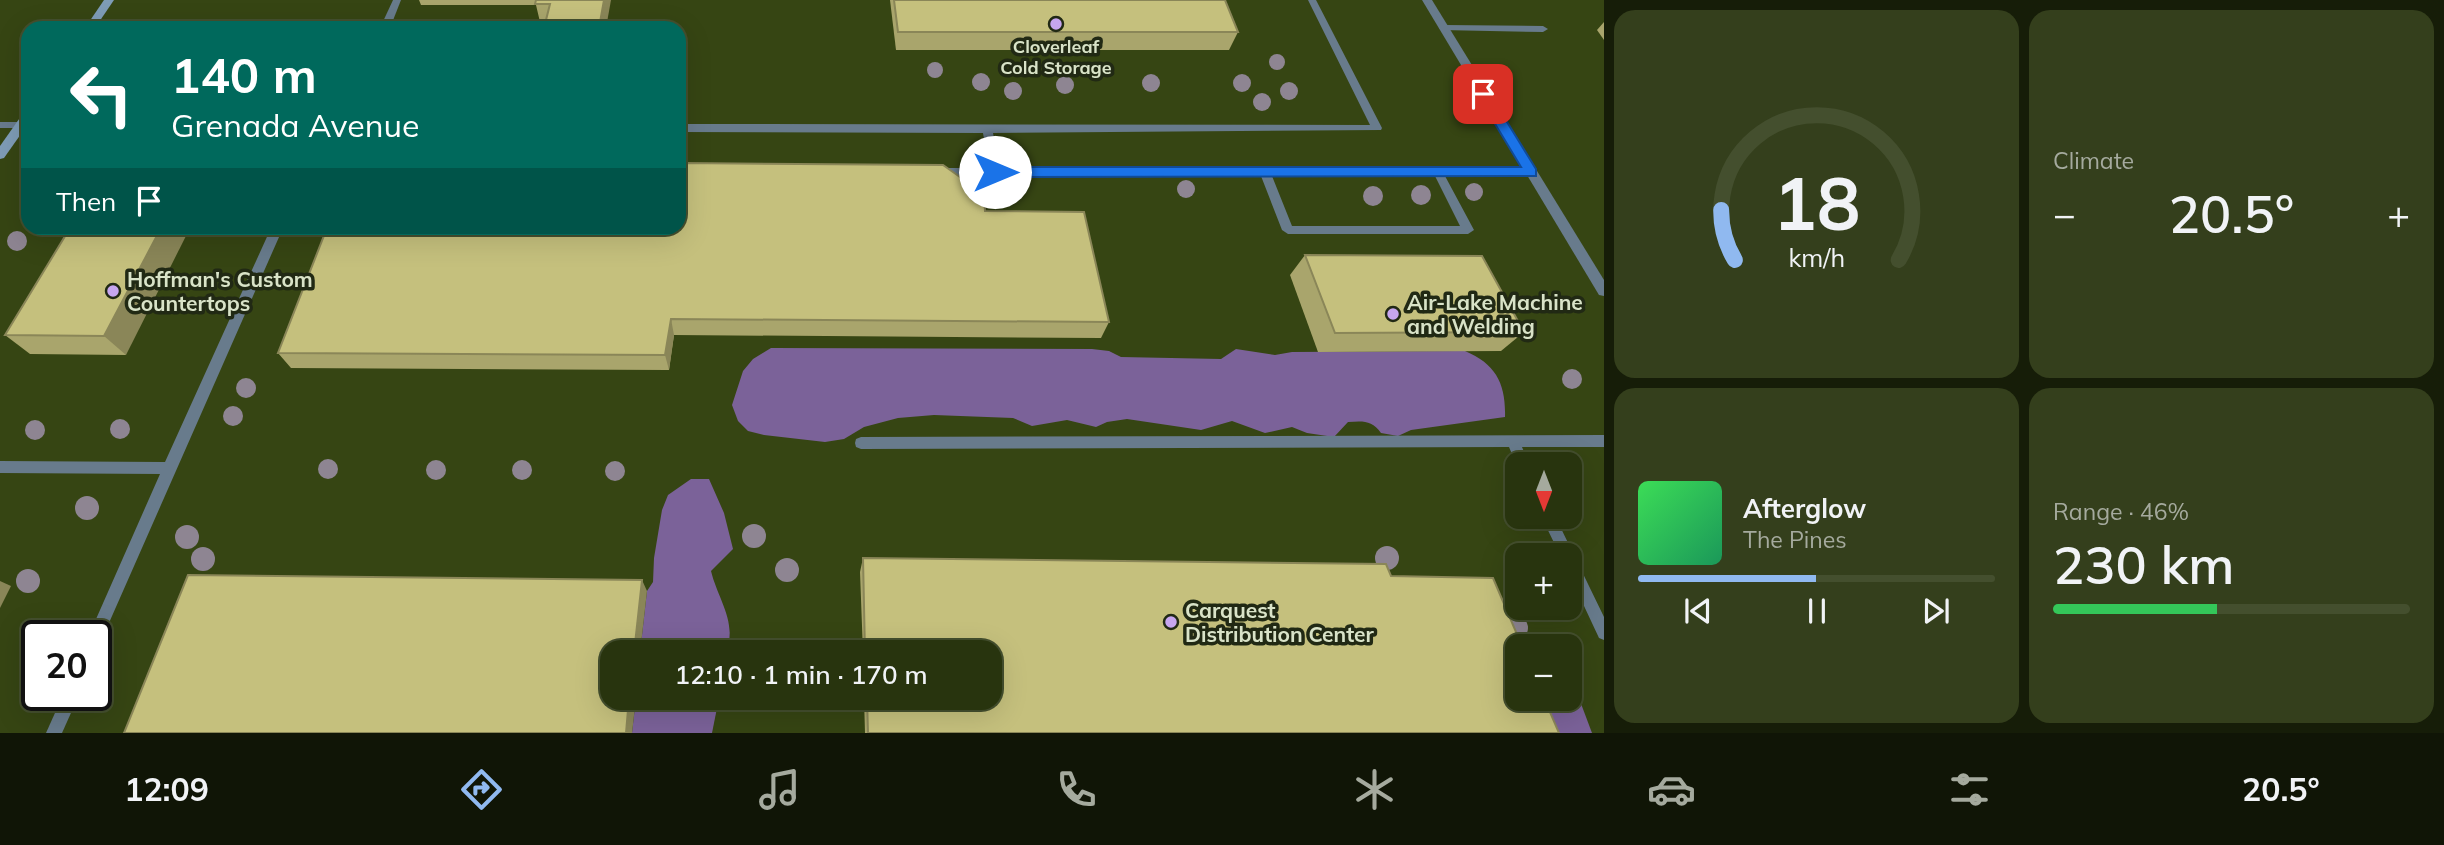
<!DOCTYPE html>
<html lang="en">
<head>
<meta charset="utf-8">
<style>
  body { margin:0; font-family:Mulish,sans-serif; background:#343f1c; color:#f1f3f6; height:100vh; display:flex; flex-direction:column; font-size:26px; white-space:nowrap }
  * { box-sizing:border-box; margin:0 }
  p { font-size:23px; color:#a5aa9e }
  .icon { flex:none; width:38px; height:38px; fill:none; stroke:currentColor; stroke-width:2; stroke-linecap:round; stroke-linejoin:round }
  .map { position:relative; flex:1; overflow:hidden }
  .details { display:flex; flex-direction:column; gap:10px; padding:10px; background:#161d08; width:840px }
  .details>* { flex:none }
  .hud { position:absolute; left:21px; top:21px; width:665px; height:214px; border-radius:21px; box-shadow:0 7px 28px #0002,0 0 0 2px #444f2e; background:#00695c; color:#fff; overflow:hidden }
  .needle { width:46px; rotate:180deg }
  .fabs { position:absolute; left:1505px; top:452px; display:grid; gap:14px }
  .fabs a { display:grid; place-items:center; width:77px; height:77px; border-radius:14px; background:#28340e; box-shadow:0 7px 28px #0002,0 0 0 2px #444f2e; font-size:35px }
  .speed { position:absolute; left:21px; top:620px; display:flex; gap:14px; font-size:35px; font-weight:700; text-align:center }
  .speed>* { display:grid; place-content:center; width:91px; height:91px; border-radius:50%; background:#28340e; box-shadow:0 7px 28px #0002,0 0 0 2px #444f2e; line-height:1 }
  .speed .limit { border:4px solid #111; border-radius:10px; background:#fff; color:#111 }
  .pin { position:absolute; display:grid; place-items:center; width:60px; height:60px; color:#fff; margin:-30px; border-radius:14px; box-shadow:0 4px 10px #0006 }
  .me { position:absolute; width:77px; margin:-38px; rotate:90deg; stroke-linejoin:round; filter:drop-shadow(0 0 5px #0008) }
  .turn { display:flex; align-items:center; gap:24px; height:147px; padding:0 35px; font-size:32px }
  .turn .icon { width:91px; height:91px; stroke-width:2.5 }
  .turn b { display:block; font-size:49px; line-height:60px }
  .then { display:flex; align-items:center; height:66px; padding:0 35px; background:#0003; gap:14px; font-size:26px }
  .big { font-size:52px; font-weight:600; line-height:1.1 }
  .details .tile { flex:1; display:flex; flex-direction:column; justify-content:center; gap:10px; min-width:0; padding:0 24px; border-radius:21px; background:#343f1c }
  .details .dial { align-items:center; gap:0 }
  .dial svg { height:182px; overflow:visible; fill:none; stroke:#444f2e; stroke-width:7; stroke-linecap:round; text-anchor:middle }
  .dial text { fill:#f1f3f6; stroke:none }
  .song { display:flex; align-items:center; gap:21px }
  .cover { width:84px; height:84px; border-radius:10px; background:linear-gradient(135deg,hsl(130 70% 55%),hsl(150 70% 35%)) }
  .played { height:7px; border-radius:4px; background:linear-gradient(90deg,#90b9f0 50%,#444f2e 50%) }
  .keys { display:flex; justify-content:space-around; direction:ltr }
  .heat { display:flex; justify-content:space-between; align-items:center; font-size:38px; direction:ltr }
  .charge { height:10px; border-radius:5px; background:linear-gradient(90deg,#34c759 46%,#444f2e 0) }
  .details .tiles { flex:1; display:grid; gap:10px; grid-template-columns:repeat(2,1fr) }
  .trip { position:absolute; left:600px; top:640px; width:402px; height:70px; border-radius:21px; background:#28340e; box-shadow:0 7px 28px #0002,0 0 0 2px #444f2e; font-weight:600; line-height:70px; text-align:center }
  .dock { display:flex; height:112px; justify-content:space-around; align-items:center; background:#101506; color:#a5aa9e }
  .dock .icon { width:49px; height:49px }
  .dock .selected { color:#90b9f0 }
  .dock b { font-size:32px; color:#f1f3f6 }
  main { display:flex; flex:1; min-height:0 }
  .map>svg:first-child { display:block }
  .forest { fill:#7b6299 }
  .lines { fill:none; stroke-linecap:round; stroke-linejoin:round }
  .service { fill:#687b8c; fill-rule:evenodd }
  .minor { fill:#687b8c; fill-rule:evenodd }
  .secondary { fill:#7e9cb6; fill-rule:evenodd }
  .tree { fill:#8e8592 }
  .wall { fill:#a9a56c }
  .shaded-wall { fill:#8a8658 }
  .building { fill:#c5c07d; stroke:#8a8658; stroke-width:2 }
  .route { fill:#1a73e8; stroke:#114b97; stroke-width:2 }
  .poi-dot { fill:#c7a6ef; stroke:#212914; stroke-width:2.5 }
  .labels { text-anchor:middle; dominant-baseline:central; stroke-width:7; stroke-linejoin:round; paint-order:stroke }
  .far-poi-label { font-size:18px; font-weight:bold; fill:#d9e3c8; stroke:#212914 }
  .poi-label { font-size:21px; font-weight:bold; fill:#d9e3c8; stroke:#212914; text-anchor:start }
</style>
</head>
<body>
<main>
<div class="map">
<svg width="1604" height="733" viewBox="0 0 1604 733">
  <rect width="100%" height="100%" fill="#364513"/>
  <g class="forest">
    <path d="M 771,348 L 1092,349 L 1109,351 L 1121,357 L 1221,359 L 1236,349 L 1275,355 L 1292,352 L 1465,351 C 1496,364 1506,384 1505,417 L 1411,430 L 1398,436 L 1381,433 C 1372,420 1363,421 1348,422 L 1334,437 L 1307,433 L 1292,427 L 1265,433 L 1232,421 L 1201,430 L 1127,419 L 1107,422 L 1096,427 L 1067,420 L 1032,426 L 1013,418 L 934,415 L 898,418 L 864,427 L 844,439 L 825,442 L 764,435 L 748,431 L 738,421 L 732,405 L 743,371 L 753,359 Z"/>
    <path d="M 691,479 L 709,479 L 724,513 L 733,549 L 711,571 C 718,600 739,624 725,653 L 640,653 L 647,591 L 653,582 L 654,558 L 662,510 L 668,495 Z"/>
    <path d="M 1570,695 L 1580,701 L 1592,733 L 1533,733 L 1523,698 L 1570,698 Z"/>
    <path d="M 636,698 L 719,698 L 712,733 L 632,733 Z"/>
  </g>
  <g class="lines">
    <g class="service">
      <path d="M 393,0 L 401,0 L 390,28 L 380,28 Z"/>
      <path d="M 1308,0 L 1316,0 L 1382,128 L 1381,130 L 993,133 L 1000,168 L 1531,168 L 1535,169 L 1536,172 L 1535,175 L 1445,176 L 1474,230 L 1468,234 L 1288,234 L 1282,230 L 1261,176 L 938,176 L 933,172 L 938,168 L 989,168 L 983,133 L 679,132 L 679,124 L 1370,125 ZM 1272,176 L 1435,176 L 1460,226 L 1292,226 Z"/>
      <path d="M 1444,25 L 1543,26 L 1548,29 L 1543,32 L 1441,30 L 1439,28 Z"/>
      <rect x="0" y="122" width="28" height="6"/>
      <path d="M 271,228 L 283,228 L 101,641 L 96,643 L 96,635 L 89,635 L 160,474 L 0,473 L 0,461 L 165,462 Z"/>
      <path d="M 1604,435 L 1604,447 L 1522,447 L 1529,464 L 1517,464 L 1517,466 L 1509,447 L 861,449 L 856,447 L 855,443 L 856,439 L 861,437 Z"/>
      <path d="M 1541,516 L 1555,516 L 1604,617 L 1604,640 L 1599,638 L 1570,576 L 1570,555 L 1560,555 Z"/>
      <path d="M 63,695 L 79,695 L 62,733 L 46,733 Z"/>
    </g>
    <path class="minor" d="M 1422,0 L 1432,0 L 1604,280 L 1604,296 L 1599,295 Z"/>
    <g class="secondary">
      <path d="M 104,0 L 114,0 L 95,28 L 85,28 Z"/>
      <path d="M 28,111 L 28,124 L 4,158 L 0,159 L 0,146 L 24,112 Z"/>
    </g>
  </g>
  <g class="tree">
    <circle cx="1277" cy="62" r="8"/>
    <circle cx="935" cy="70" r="8"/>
    <circle cx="981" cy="82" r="9"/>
    <circle cx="1151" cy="83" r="9"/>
    <circle cx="1242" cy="83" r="9"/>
    <circle cx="1065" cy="85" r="9"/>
    <circle cx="1013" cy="91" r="9"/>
    <circle cx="1289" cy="91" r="9"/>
    <circle cx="1262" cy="102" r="9"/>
    <circle cx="1186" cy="189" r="9"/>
    <circle cx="1474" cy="192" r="9"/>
    <circle cx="1421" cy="195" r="10"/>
    <circle cx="1373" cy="196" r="10"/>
    <circle cx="17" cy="241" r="10"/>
    <circle cx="1572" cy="379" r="10"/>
    <circle cx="246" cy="388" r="10"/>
    <circle cx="233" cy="416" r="10"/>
    <circle cx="120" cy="429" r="10"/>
    <circle cx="35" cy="430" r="10"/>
    <circle cx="328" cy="469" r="10"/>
    <circle cx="436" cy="470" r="10"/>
    <circle cx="522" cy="470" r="10"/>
    <circle cx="615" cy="471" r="10"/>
    <circle cx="87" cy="508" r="12"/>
    <circle cx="754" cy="536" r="12"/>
    <circle cx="187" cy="537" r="12"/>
    <circle cx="1387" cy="558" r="12"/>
    <circle cx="203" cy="559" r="12"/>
    <circle cx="787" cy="570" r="12"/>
    <circle cx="28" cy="581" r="12"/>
    <circle cx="1516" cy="628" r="12"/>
  </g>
  <g class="wall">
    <path d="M 419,0 L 611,0 L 546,22 L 540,22 L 536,5 L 421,5 Z"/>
    <path d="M 890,0 L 1225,0 L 1238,32 L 1229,50 L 896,50 Z"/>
    <path d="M 1604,22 L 1604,40 L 1597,30 Z"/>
    <path d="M 985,211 L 1109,322 L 1101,338 L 674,335 L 669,370 L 291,368 L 278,353 Z"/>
    <path d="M 70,228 L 126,355 L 30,354 L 5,335 Z"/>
    <path d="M 1305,255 L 1524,332 L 1501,351 L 1318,352 L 1290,275 Z"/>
    <path d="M 863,558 L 1391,576 L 1559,733 L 865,733 L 864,698 L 990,698 L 990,653 L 863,653 L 860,572 Z"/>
  </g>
  <g class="shaded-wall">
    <path d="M 604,0 L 611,0 L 606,28 L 599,28 Z"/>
    <path d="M 161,228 L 190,228 L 126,355 L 104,336 Z"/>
    <path d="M 671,319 L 674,335 L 669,370 L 665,355 Z"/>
    <path d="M 642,580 L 647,591 L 640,653 L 634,653 Z"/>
    <path d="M 0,581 L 11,586 L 0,608 Z"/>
    <path d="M 629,698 L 636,698 L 632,733 L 626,733 Z"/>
  </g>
  <g class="building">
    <path d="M 536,0 L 604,0 L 599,28 L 544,28 L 550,4 L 535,4 Z"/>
    <path d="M 894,0 L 1225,0 L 1238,32 L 898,32 Z"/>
    <path d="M 679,163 L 943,165 L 984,194 L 985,211 L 1084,212 L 1109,322 L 671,319 L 665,355 L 278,353 L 327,228 L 679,228 Z"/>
    <path d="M 70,228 L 161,228 L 104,336 L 5,335 Z"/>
    <path d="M 1305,255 L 1482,256 L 1524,332 L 1335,333 Z"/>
    <path d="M 863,558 L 1386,564 L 1391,576 L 1493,578 L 1522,646 L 1517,646 L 1517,698 L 1544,698 L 1559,733 L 868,733 L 867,698 L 990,698 L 990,653 L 865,653 Z"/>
    <path d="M 188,575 L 642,580 L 634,653 L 612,653 L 612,698 L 629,698 L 626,733 L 124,733 Z"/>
  </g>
  <path class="route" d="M 1483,89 L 1488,91 L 1536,169 L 1536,176 L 995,177 L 988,172 L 995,167 L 1521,167 L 1477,94 Z"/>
  <g class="poi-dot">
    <circle cx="1056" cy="24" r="7"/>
    <circle cx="113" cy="291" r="7"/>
    <circle cx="1393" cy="314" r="7"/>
    <circle cx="1171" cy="622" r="7"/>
  </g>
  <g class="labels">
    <g class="far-poi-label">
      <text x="1056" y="46">Cloverleaf<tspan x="1056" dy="21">Cold Storage</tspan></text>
    </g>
    <g class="poi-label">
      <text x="127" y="279">Hoffman's Custom<tspan x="127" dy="24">Countertops</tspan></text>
      <text x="1407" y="302">Air-Lake Machine<tspan x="1407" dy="24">and Welding</tspan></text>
      <text x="1185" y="610">Carquest<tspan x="1185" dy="24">Distribution Center</tspan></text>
    </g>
  </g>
</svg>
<div class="fabs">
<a><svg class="needle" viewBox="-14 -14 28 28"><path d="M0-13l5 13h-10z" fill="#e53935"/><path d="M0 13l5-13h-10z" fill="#a5aa9e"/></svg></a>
<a>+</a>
<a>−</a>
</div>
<div class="speed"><div class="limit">20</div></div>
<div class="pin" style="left:1483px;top:94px;background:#d93025"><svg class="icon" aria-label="arrive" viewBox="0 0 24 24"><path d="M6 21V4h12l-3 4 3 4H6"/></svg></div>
<svg class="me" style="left:995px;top:172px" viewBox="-20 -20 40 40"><circle r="19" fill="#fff"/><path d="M0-13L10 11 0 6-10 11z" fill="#1a73e8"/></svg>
<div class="trip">12:10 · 1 min · 170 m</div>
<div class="hud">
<div class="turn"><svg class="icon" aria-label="left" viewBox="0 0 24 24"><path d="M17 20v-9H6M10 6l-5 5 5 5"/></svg><div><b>140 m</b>Grenada Avenue</div></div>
<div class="then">Then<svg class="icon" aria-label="arrive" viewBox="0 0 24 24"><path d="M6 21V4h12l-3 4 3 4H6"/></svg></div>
</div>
</div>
<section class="details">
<div class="tiles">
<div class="tile dial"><svg viewBox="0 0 100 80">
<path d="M14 69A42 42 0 1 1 86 69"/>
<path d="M14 69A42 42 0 0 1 8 47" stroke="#90b9f0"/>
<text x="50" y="56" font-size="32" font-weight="700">18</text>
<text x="50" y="72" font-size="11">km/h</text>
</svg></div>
<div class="tile"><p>Climate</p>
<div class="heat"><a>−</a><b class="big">20.5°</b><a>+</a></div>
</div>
<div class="tile">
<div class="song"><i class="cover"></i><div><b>Afterglow</b><p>The Pines</p></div></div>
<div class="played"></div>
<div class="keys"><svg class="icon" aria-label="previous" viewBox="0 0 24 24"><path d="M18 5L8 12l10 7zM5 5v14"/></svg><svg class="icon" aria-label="pause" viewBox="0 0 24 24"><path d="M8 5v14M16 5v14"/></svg><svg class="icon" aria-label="next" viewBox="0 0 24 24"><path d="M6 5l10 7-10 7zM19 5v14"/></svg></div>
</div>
<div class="tile"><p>Range · 46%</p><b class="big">230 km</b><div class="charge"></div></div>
</div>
</section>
</main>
<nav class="dock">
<b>12:09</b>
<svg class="icon selected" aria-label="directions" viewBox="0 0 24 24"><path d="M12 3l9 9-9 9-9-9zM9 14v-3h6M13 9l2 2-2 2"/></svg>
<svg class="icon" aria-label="music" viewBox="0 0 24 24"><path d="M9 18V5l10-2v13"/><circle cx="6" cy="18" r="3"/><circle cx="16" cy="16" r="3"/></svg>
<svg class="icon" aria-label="phone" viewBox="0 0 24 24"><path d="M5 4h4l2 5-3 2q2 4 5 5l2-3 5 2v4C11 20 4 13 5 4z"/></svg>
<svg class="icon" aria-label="climate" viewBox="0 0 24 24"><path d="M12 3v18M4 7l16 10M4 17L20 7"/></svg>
<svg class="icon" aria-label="car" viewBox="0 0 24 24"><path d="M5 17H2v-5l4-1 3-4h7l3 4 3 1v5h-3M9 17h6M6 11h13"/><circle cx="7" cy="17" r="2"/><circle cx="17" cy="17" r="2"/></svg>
<svg class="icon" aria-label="filters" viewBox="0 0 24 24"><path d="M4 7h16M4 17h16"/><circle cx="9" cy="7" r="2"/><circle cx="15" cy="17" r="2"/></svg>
<b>20.5°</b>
</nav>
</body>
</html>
